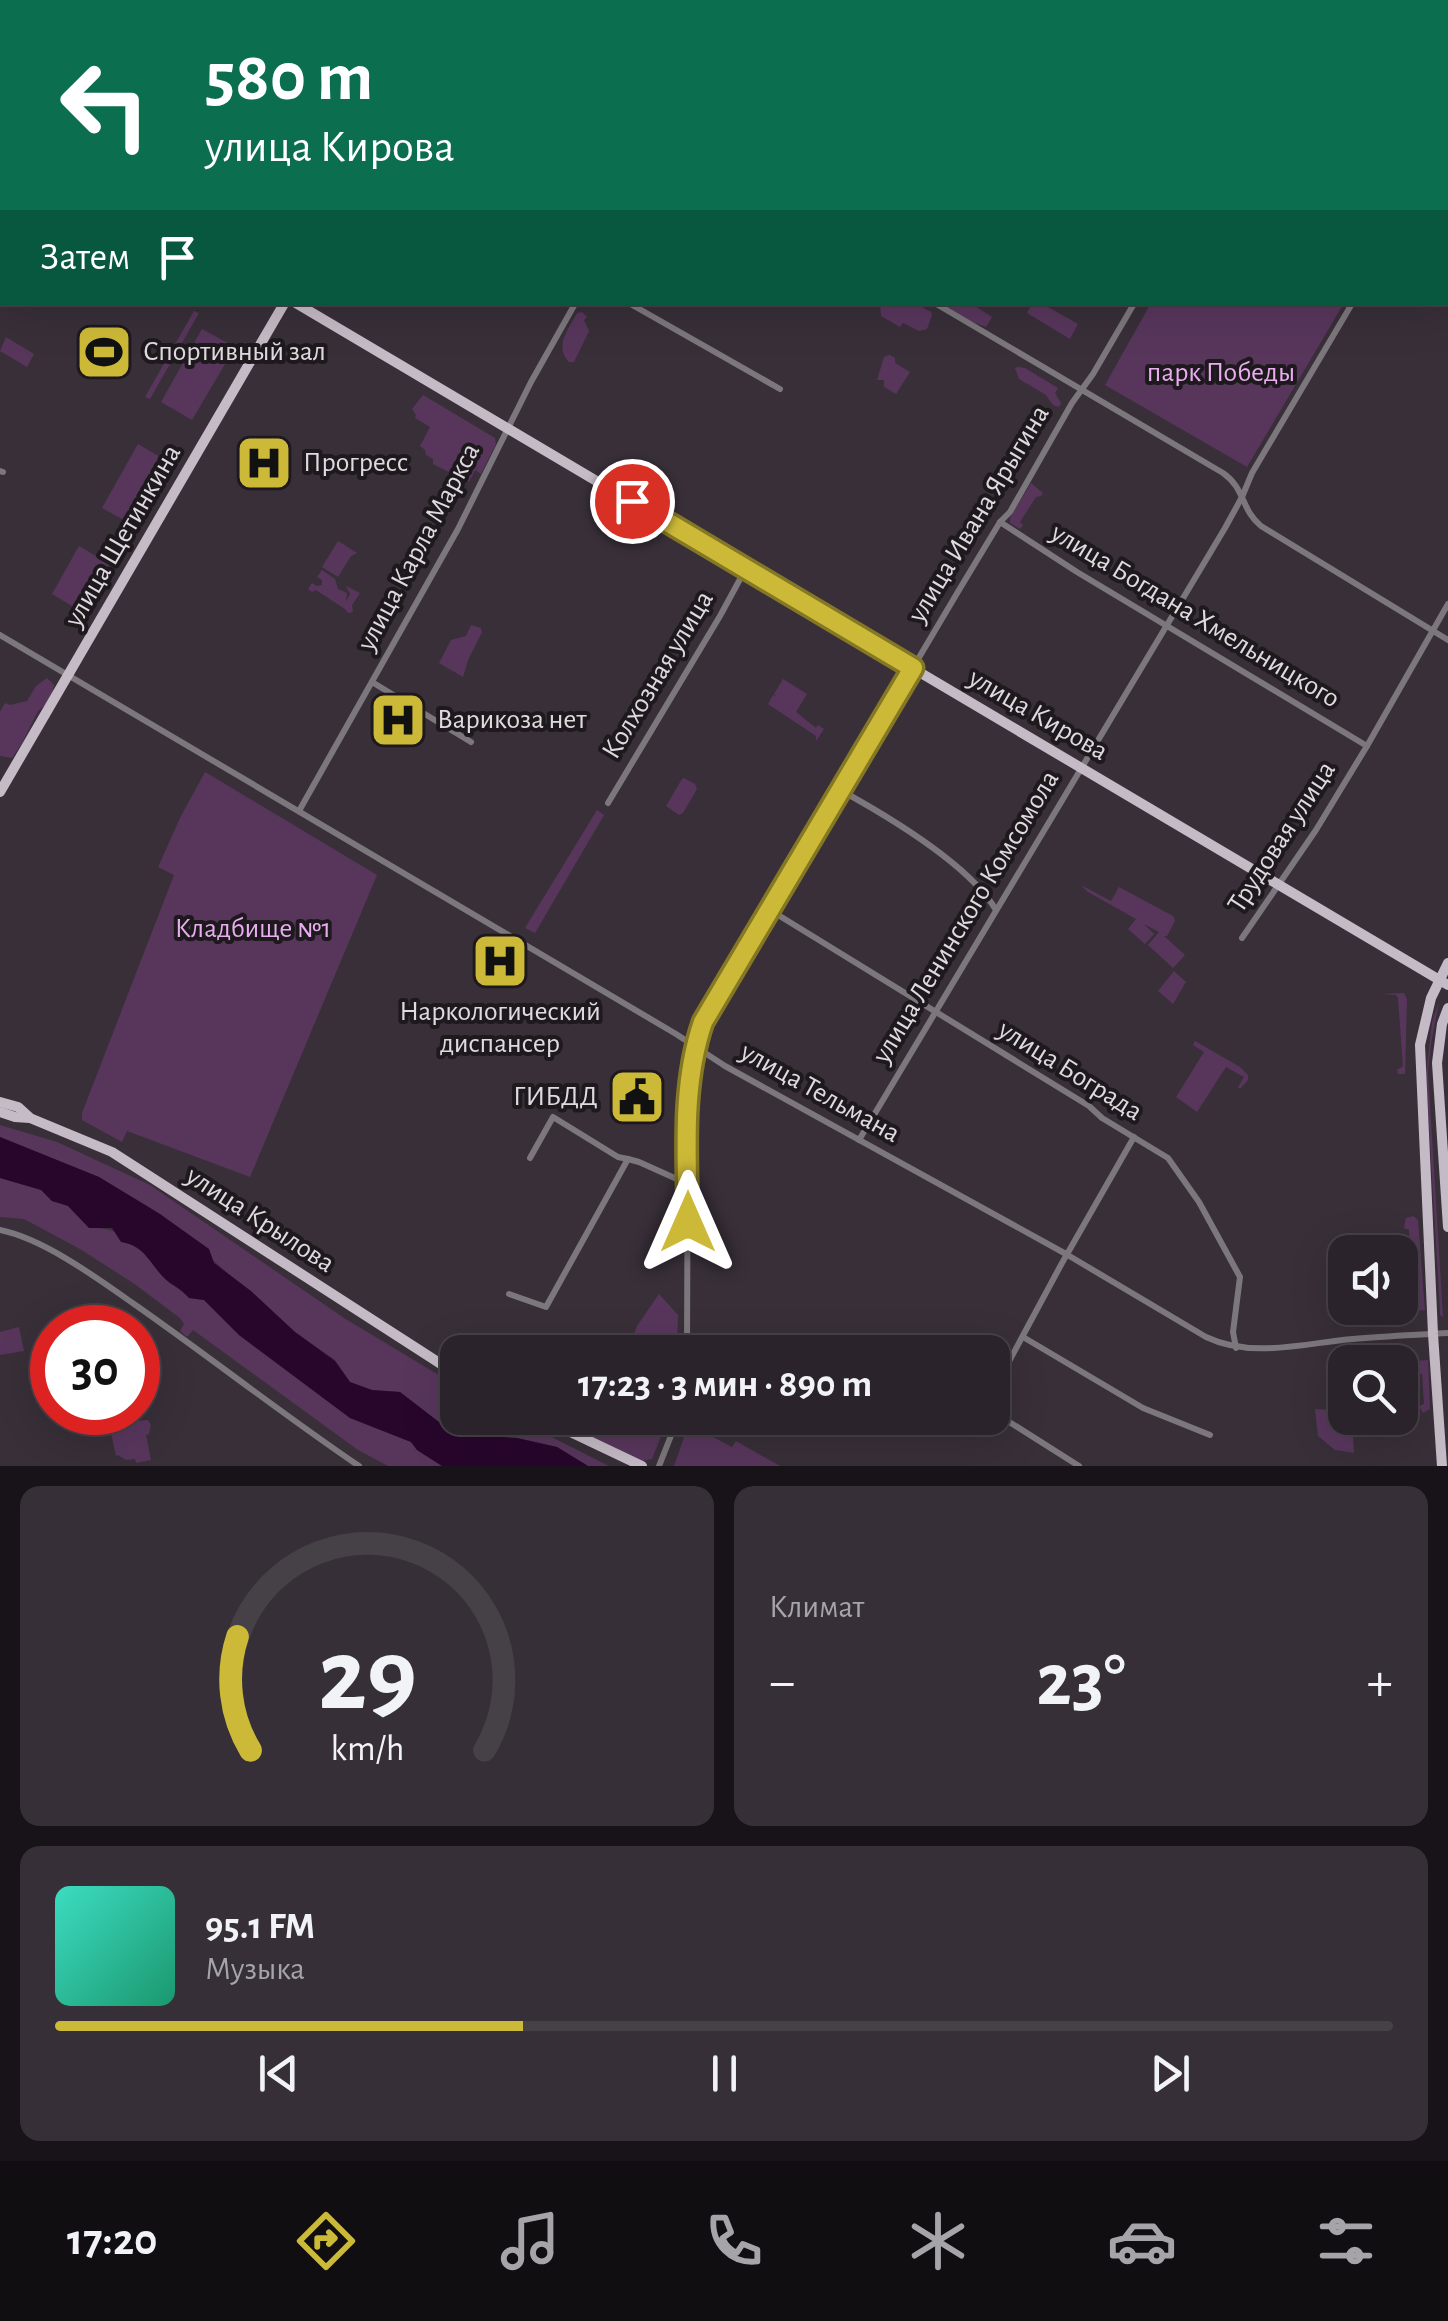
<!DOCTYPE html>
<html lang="ru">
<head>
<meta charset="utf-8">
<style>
  body { margin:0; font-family:"Alegreya Sans",sans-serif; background:#362f37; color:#f1f3f6; height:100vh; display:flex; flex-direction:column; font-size:38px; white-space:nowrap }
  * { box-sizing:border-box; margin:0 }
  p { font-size:32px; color:#a5a4a9 }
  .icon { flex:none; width:55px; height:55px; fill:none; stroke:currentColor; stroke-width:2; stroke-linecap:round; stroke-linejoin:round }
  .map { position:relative; height:1466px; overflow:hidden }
  .details { display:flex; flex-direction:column; gap:20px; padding:20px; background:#171318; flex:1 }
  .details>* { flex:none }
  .hud { position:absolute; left:0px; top:0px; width:1450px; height:305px; box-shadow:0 10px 40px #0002,0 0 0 2px #464047; background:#0b6e4f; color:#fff; overflow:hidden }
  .tools { position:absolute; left:1328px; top:1235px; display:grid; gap:20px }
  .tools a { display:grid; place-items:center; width:90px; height:90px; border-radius:20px; background:#2a232b; box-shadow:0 10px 40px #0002,0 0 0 2px #464047; font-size:50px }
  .speed { position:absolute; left:30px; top:1305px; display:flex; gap:20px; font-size:50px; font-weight:700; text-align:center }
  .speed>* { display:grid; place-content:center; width:130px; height:130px; border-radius:50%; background:#2a232b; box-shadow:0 10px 40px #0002,0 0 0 2px #464047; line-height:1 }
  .speed .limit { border:15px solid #d22; background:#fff; color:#111 }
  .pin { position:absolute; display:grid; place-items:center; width:85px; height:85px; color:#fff; margin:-42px; border:5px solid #fff; border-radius:50%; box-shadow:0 2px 10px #0007 }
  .me { position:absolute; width:110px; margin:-55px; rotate:0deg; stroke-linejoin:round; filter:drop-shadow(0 0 8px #0008) }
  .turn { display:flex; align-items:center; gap:35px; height:210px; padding:0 40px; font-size:45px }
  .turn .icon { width:130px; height:130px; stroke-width:2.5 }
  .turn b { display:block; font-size:70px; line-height:85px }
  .then { display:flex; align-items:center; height:95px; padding:0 40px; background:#0003; gap:20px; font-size:38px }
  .big { font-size:75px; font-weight:700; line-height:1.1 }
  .details .card { flex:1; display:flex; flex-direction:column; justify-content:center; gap:15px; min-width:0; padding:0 35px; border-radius:20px; background:#362f37 }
  .details .dial { align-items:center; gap:0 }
  .dial svg { height:260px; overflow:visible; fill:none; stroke:#464047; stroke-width:7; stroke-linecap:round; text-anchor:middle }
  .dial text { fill:#f1f3f6; stroke:none }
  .song { display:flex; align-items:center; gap:30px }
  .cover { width:120px; height:120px; border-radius:15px; background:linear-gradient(135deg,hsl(170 70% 55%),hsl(160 70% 35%)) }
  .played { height:10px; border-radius:5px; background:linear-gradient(90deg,#cdb938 35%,#464047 35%) }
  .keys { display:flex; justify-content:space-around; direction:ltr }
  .heat { display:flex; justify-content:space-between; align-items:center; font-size:55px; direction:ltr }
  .details .tiles { flex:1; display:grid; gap:20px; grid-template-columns:1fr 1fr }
  .card:last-child { grid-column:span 2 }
  .trip { position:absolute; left:440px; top:1335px; width:570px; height:100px; border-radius:20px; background:#2a232b; box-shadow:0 10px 40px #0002,0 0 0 2px #464047; font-weight:700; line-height:100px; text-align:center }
  .tab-bar { display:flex; height:160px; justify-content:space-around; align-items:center; background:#110e11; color:#a5a4a9 }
  .tab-bar .icon { width:70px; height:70px }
  .tab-bar .on { color:#cdb938 }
  .tab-bar b { font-size:45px; color:#f1f3f6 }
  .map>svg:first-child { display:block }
  .green { fill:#58365c }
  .water { fill:#28062c }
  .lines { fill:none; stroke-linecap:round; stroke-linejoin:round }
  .minor { stroke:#7c777c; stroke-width:6 }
  .primary { stroke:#c5bbc6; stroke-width:10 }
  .route-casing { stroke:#857824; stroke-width:25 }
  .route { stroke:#cdb938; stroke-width:18 }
  .labels { text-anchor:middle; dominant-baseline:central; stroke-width:8; stroke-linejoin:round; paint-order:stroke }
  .poi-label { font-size:28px; fill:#e0dae0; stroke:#1d191d; text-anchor:start }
  .park-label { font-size:28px; fill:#e8acef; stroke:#1d191d }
  .street-label { font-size:28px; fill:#e0dae0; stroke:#1d191d }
</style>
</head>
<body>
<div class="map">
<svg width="1448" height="1466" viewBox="0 0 1448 1466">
  <rect width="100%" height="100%" fill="#382f39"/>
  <g class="green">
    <path d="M 1033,302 L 1041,303 L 1078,324 L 1070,339 L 1027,313 Z"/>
    <path d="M 880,303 L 915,303 L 931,312 L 932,315 L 927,329 L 919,331 L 903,323 L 900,327 L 881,316 Z"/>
    <path d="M 938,303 L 970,303 L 992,317 L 986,327 L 970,321 Z"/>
    <path d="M 1151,303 L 1344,303 L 1247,467 L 1105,385 Z"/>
    <path d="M 194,311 L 199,313 L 150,399 L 145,397 Z"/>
    <path d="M 582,312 L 587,317 L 584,320 L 589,331 L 574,362 L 569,362 C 554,346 568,330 577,313 Z"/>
    <path d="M 202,329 L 235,347 L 192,420 L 161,402 Z"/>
    <path d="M 6,337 L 34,354 L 27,367 L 0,351 Z"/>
    <path d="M 890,355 L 895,358 L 895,363 L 910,372 L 896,394 L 884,387 L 884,380 L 877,380 L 884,357 Z"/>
    <path d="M 1018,367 L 1025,368 L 1058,388 L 1055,393 L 1061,403 L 1059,407 L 1053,405 L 1046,395 L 1019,379 L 1015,368 Z"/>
    <path d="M 423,395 L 495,438 L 496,444 L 481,474 L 475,470 L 469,482 L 433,464 L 433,459 L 426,455 L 425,450 L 420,446 L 430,427 L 415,418 L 416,415 L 412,409 Z"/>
    <path d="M 138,444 L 167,461 L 131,524 L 102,508 Z"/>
    <path d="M 1031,483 L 1043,493 L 1041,496 L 1036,497 L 1020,522 L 1023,525 L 1020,529 L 1010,523 L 1010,518 Z"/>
    <path d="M 338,541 L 357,553 L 351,556 L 338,577 L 322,567 Z"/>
    <path d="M 79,546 L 109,564 L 82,612 L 52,594 Z"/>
    <path d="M 322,570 L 335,579 L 338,589 L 347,593 L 346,602 L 350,594 L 346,586 L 360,593 L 352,605 L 353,612 L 348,613 L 345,609 L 316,590 L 312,592 L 308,589 L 312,583 L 317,586 L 322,585 L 322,580 L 317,577 Z"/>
    <path d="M 471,625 L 481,628 L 482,632 L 468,660 L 463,677 L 439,663 L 451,640 L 466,636 Z"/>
    <path d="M 47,678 L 54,685 L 51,701 L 38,711 L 22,743 L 12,758 L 0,756 L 0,712 L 5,703 L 10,705 L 27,701 L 36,686 Z"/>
    <path d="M 783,679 L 807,694 L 796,712 L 816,728 L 818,725 L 824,729 L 816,741 L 816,736 L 768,704 L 773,695 L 777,697 L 774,694 Z"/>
    <path d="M 205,772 L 377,875 L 250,1177 L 127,1131 L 122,1142 L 82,1120 L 82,1113 L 174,875 L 158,867 L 181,816 Z"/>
    <path d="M 682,779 L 684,778 L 695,784 L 697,789 L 683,813 L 679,815 L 666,806 Z"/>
    <path d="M 597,810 L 604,815 L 535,933 L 525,928 Z"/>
    <path d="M 1081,885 L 1111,901 L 1119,887 L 1173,916 L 1175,921 L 1167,936 L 1164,936 L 1185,955 L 1173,968 L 1148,945 L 1159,932 L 1144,924 L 1154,934 L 1145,944 L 1128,929 L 1136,919 L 1088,892 Z"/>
    <path d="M 1174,971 L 1186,982 L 1173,1004 L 1158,991 Z"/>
    <path d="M 1404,993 L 1407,999 L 1405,1074 L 1398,1074 L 1397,1070 L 1403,1066 L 1398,998 L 1396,995 L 1380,994 Z"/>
    <path d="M 1439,1002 L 1431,1044 L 1428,1071 L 1443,1317 L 1440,1315 L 1439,1294 L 1426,1075 L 1432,1022 Z"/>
    <path d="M 1195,1041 L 1240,1067 L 1248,1075 L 1248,1080 L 1240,1089 L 1238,1087 L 1244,1077 L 1226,1067 L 1197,1112 L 1176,1097 L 1204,1052 L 1193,1045 Z"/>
    <path d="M 0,1125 L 57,1142 L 150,1185 L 344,1318 L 457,1386 L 458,1418 L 514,1418 L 609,1466 L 588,1466 L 557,1447 L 517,1438 L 472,1435 L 448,1429 L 400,1392 L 371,1390 L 350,1382 L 335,1360 L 295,1332 L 160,1214 L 99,1177 L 0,1137 Z"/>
    <path d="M 0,1178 L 42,1190 L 52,1201 L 67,1205 L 89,1228 C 128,1226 142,1252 165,1278 C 173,1286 182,1290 189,1298 L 204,1300 L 239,1335 L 350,1418 L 411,1442 L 417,1450 L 442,1466 L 388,1466 L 358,1450 L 193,1330 L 187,1337 L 180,1331 L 184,1324 L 180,1318 L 136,1285 L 80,1249 L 24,1219 L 0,1217 Z"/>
    <path d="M 1413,1216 L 1418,1220 L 1425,1310 L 1407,1312 L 1400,1304 L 1400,1296 L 1413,1294 L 1409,1230 L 1404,1228 L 1406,1218 Z"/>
    <path d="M 659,1294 L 678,1315 L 677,1352 L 627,1352 L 637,1326 Z"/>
    <path d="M 19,1327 L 24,1351 L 0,1355 L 0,1332 Z"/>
    <path d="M 1428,1360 L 1430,1409 L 1423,1413 L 1419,1406 L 1424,1404 L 1422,1374 L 1405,1374 L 1404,1390 L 1400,1391 L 1400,1378 L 1411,1361 Z"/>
    <path d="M 1315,1409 L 1345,1411 L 1345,1418 L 1352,1418 L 1354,1453 L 1335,1450 L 1318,1436 Z"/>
    <path d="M 85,1413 L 110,1413 L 127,1422 L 148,1420 L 151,1425 L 149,1434 L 146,1435 L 151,1460 L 136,1463 L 135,1459 L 126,1460 L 118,1455 L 116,1456 L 108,1420 L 98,1414 L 85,1418 Z"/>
    <path d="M 609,1418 L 668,1418 L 652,1459 L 642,1461 L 594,1439 L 592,1431 L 595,1425 L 605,1425 Z"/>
    <path d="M 690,1425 L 732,1447 L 736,1441 L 780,1466 L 674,1466 L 687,1429 Z"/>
  </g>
  <path class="water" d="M 0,1137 L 99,1177 L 160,1214 L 209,1249 L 214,1263 L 251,1291 L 295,1332 L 335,1361 L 350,1382 L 372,1390 L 400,1392 L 448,1429 L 472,1435 L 517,1438 L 557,1447 L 588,1466 L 442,1466 L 417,1450 L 411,1442 L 350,1418 L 239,1335 L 204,1300 L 189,1298 C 183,1291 178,1288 170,1283 C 151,1269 148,1246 121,1242 L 112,1228 L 89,1228 L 68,1206 L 52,1201 L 41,1190 L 0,1178 Z"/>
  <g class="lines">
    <g class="minor">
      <path d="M 430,0 L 434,2"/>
      <path d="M 1002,0 L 1006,2"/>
      <path d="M 1048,0 L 1052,2"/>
      <path d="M 1320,0 L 1324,2"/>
      <path d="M 145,2 L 147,0"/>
      <path d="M 742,2 L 744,0"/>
      <path d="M 1314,2 L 1315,0"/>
      <path d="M 1448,139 L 1448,138"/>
      <path d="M 627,302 L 780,389"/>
      <path d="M 933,302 L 1223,473 C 1245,488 1241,510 1261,526 L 1448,640"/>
      <path d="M 0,471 L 3,472"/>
      <path d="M 1000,522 L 1077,572 L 1367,746"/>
      <path d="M 0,635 L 676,1034 L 725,1066 L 1066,1254 L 1206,1337 C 1252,1359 1305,1343 1353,1339 C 1385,1336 1416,1335 1448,1333"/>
      <path d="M 372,682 L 471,742"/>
      <path d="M 842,791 C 889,817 969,864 996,910"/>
      <path d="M 608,803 L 720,616 L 745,570"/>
      <path d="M 299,811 L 458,529 L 531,382 L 576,302"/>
      <path d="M 770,910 L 1089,1106 L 1102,1118 L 1168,1158 L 1199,1202 L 1240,1277 L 1233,1332 L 1236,1348"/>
      <path d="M 1242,938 L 1316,830 L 1367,746 L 1448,604"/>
      <path d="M 859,1140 L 1225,528 L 1242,497 L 1252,473 L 1353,302"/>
      <path d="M 530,1158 L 553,1117 L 618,1157 L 628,1159"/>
      <path d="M 0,1230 C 44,1239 97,1278 134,1304 C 210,1357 282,1414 359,1466"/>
      <path d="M 509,1294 L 546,1307 L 628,1159 L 639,1162 L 688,1184"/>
      <path d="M 1023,1337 L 1143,1408 L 1210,1435"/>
      <path d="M 687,1352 L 688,1084 L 695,1046 L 703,1022 L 959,590 L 1000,522 L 1010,512 L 1072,403 L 1093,374 L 1135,302"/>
      <path d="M 992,1393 L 1062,1263 L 1134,1137"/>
      <path d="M 992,1411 L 1079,1466"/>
      <path d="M 659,1466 L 678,1418"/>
    </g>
    <g class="primary">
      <path d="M 462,2 L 464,0"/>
      <path d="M 0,123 L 2,125"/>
      <path d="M 294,302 L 1448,985"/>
      <path d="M 0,792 L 285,302"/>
      <path d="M 1448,1008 L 1442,1024 L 1437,1063 L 1448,1227"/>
      <path d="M 0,1102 L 18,1107 L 29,1117"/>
      <path d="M 0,1112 L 15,1117 L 30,1118 L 112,1152 L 458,1375"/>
      <path d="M 541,1418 L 642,1466"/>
      <path d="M 1442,1466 L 1433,1334 L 1420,1045 L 1431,998 L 1448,963"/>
    </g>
  </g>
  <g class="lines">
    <g class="route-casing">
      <path id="route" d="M 632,501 L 913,668 L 703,1022 C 681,1086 687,1156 688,1222"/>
    </g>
    <use href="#route" class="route"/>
  </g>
  <defs>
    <g id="stadium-square" transform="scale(2.875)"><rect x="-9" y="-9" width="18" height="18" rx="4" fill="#cdb938" stroke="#1d191d"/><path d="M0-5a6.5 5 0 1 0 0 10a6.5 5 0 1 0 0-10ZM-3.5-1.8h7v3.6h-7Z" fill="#111"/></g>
    <g id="hospital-square" transform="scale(2.875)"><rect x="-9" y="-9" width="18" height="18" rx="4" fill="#cdb938" stroke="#1d191d"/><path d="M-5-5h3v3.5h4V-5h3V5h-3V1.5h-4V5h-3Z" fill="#111"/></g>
    <g id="civic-square" transform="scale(2.875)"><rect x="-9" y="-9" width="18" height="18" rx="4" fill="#cdb938" stroke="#1d191d"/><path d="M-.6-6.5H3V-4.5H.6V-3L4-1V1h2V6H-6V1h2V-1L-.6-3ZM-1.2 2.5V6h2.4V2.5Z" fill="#111"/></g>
  </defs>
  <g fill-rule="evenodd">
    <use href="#stadium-square" x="104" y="352"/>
    <use href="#hospital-square" x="264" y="463"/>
    <use href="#hospital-square" x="398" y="720"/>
    <use href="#hospital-square" x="500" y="961"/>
    <use href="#civic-square" x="637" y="1097"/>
  </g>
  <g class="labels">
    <g class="poi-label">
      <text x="143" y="352">Спортивный зал</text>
      <text x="303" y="463">Прогресс</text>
      <text x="437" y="720">Варикоза нет</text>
      <text x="500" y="1012" text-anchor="middle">Наркологический<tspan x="500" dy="32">диспансер</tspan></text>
      <text x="598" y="1097" text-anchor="end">ГИБДД</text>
    </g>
    <g class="park-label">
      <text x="1221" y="373">парк Победы</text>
      <text x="253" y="929">Кладбище №1</text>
    </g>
    <g class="street-label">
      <text transform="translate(979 514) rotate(-59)">улица Ивана Ярыгина</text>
      <text transform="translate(123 536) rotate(-60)">улица Щетинкина</text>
      <text transform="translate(419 547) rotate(-62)">улица Карла Маркса</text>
      <text transform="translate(1195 616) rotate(31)">улица Богдана Хмельницкого</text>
      <text transform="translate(658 675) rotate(-59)">Колхозная улица</text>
      <text transform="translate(1038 715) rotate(30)">улица Кирова</text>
      <text transform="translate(1282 837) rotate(-57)">Трудовая улица</text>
      <text transform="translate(966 917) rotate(-59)">улица Ленинского Комсомола</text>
      <text transform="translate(1070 1071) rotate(32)">улица Бограда</text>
      <text transform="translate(820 1093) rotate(29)">улица Тельмана</text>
      <text transform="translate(260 1220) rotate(33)">улица Крылова</text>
    </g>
  </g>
</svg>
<div class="tools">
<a><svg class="icon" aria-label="sound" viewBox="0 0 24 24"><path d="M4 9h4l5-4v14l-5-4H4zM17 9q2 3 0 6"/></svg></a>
<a><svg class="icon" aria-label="search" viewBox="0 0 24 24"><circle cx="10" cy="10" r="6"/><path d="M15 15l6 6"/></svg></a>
</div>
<div class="speed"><div class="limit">30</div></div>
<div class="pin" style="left:632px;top:501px;background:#d93025"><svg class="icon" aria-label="arrive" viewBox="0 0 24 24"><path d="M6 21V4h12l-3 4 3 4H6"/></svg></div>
<svg class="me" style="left:688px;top:1222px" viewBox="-20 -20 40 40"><path d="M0-17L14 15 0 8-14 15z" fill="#cdb938" stroke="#fff" stroke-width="4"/></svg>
<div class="trip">17:23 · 3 мин · 890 m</div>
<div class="hud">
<div class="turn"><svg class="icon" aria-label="left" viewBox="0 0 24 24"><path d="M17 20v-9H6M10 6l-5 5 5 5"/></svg><div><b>580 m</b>улица Кирова</div></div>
<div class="then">Затем<svg class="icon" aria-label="arrive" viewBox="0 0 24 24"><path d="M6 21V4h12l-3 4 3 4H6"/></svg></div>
</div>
</div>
<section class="details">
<div class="tiles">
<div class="card dial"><svg viewBox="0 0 100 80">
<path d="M14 69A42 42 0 1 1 86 69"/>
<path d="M14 69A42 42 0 0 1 10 34" stroke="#cdb938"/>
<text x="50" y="56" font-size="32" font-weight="700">29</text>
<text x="50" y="72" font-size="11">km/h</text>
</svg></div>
<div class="card"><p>Климат</p>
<div class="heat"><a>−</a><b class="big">23°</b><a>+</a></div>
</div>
<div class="card">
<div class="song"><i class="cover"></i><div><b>95.1 FM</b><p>Музыка</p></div></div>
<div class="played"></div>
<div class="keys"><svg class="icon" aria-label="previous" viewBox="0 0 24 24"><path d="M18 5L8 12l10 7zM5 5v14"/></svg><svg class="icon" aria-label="pause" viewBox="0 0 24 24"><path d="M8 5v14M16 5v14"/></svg><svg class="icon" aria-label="next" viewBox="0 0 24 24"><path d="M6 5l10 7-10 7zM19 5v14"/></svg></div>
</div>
</div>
</section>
<nav class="tab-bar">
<b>17:20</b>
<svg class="icon on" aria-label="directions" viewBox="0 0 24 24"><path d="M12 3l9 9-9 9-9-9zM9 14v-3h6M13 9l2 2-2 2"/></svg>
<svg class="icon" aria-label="music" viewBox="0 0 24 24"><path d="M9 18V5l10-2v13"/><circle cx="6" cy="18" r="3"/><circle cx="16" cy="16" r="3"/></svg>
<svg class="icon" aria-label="phone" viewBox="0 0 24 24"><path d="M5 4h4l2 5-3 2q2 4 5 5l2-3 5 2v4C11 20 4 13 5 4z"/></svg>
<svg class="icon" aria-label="climate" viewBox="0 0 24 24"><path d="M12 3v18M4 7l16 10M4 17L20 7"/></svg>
<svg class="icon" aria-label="car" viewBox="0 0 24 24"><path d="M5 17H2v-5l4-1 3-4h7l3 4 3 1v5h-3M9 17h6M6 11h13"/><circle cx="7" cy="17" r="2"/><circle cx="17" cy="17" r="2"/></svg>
<svg class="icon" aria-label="filters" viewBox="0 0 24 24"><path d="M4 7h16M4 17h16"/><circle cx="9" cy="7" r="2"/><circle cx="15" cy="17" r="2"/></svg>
</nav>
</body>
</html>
